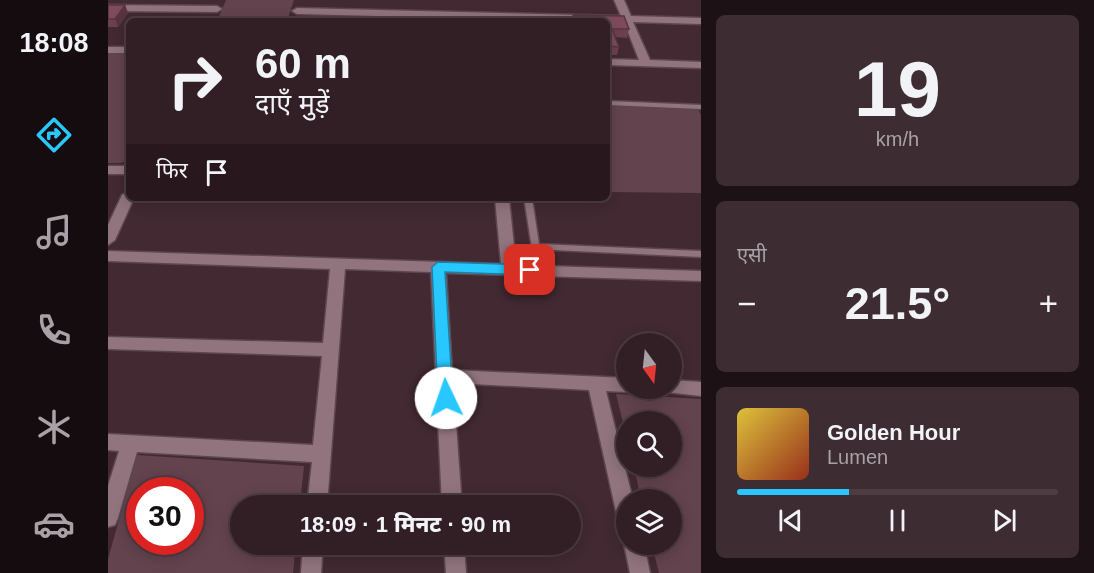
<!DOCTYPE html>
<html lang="hi">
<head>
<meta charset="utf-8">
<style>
  body { margin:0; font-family:Arial,"Noto Sans Devanagari",sans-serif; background:#3d2c32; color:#f1f3f6; height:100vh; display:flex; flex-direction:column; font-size:22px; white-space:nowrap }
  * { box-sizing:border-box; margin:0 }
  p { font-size:20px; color:#a8a2a7 }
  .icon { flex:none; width:33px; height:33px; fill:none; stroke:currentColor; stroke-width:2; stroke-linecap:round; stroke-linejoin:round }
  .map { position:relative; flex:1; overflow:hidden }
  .panel { display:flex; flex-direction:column; gap:15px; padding:15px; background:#1c1115; width:393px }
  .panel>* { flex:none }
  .guide { position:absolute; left:18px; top:18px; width:484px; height:183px; border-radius:9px; box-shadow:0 3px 15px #0003,0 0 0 2px #4d3d43; background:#321f26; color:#f1f3f6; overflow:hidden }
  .needle { width:39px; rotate:165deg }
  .controls { position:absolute; left:508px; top:333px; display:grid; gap:12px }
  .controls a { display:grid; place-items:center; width:66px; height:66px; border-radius:50%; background:#321f26; box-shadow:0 3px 15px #0003,0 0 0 2px #4d3d43; font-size:30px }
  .speed { position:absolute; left:18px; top:477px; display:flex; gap:12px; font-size:30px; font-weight:700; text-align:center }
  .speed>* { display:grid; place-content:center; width:78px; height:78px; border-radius:50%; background:#321f26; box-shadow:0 3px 15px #0003,0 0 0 2px #4d3d43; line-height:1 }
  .speed .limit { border:9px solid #d22; background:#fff; color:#111 }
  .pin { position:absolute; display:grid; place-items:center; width:51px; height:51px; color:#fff; margin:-26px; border-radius:12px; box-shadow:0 3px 9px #0006 }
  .me { position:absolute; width:66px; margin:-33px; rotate:357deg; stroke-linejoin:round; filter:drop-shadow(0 0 4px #0008) }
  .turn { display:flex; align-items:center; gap:21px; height:126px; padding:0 30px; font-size:27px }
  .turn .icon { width:78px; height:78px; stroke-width:2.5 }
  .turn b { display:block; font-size:42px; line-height:51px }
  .then { display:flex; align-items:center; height:57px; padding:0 30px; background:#0003; gap:12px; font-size:22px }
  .big { font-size:45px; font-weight:800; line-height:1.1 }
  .panel .widget { flex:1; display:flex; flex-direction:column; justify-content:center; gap:9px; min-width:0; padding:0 21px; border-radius:9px; background:#3d2c32 }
  .panel .dial { align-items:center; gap:0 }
  .dial b { font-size:78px; line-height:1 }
  .song { display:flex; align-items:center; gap:18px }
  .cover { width:72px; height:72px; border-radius:9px; background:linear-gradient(135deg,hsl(50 70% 55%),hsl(10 70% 35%)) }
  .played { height:6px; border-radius:3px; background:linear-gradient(90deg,#28c8ff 35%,#4d3d43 35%) }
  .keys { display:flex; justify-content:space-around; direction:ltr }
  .heat { display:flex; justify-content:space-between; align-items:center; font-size:33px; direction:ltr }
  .trip { position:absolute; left:122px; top:495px; width:351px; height:60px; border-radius:30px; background:#321f26; box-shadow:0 3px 15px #0003,0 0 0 2px #4d3d43; font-weight:800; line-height:60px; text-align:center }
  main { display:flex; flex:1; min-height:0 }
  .menu { display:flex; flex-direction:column; width:108px; justify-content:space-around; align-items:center; background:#140c0f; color:#a8a2a7 }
  .menu .icon { width:42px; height:42px }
  .menu .selected { color:#28c8ff }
  .menu b { font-size:27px; color:#f1f3f6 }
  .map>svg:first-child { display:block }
  .green { fill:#63434e; fill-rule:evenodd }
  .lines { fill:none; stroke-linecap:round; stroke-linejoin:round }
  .lane-casing { stroke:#5d474f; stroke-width:3 }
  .street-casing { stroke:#5d474f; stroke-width:3 }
  .lane { fill:#91747d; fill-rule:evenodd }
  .street { fill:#91747d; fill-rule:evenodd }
  .wall { fill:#6c4050 }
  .shaded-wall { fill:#583441 }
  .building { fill:#7e4b5d; stroke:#583441; stroke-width:1.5 }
  .route { fill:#28c8ff; stroke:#1a82a6; stroke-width:1.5 }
</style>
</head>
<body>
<main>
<nav class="menu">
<b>18:08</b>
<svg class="icon selected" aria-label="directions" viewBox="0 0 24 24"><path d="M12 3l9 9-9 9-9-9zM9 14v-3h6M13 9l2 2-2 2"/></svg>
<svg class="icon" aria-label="music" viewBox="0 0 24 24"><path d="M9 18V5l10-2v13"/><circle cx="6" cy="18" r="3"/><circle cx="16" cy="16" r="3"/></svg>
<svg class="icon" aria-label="phone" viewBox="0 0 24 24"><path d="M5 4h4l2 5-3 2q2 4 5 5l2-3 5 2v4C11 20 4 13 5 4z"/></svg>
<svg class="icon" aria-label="climate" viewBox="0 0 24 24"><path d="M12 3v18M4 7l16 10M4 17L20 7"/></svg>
<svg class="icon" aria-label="car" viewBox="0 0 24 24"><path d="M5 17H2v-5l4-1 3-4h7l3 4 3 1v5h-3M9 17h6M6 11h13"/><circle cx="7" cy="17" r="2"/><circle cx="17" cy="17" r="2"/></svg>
</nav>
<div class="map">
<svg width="593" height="573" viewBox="0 0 593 573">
  <rect width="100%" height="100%" fill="#422932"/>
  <g class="green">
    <path d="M 118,0 L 186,0 L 179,21 L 109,21 Z"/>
    <path d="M 0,54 L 21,54 L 21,160 L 13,163 L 0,163 Z"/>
    <path d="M 500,106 L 590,109 L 593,115 L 593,193 L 500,192 Z"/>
    <path d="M 508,394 L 593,399 L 593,573 L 551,573 L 544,545 L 564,544 L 564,500 L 533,499 L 526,467 L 564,466 L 564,422 L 519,422 L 519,439 Z"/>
    <path d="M 29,455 L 196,466 L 192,505 L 132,506 L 132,544 L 188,545 L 185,573 L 0,573 L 0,559 ZM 82,490 L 82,542 L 32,542 L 32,490 Z"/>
  </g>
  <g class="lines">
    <g class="lane-casing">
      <g id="lane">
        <path d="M 500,101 L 593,105 L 593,109 L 500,105 Z"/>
        <path d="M 416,198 L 424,198 L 431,244 L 593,251 L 593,257 L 424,249 Z"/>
      </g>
    </g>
    <g class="street-casing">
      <g id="street">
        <path d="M 506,0 L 516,0 L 523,16 L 593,18 L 593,24 L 525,22 L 542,60 L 593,62 L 593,68 L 500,65 L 500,59 L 531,60 L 516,22 L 189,14 L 184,11 L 189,8 L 513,16 Z"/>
        <path d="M 0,5 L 109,6 L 114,9 L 109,12 L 0,11 Z"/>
        <rect x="0" y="47" width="21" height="6"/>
        <rect x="0" y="166" width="21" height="8"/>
        <path d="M 21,191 L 21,198 L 26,198 L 7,240 L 0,245 L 0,225 L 14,195 Z"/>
        <path d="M 387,198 L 401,198 L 408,265 L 593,271 L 593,281 L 338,273 L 344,370 L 519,378 L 519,388 L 525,390 L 519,392 L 498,391 L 525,500 L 519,500 L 519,525 L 512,523 L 509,516 L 481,390 L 345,383 L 354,506 L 334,506 L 323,272 L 237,269 L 219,506 L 199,506 L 204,462 L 29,452 L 10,518 L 7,525 L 0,527 L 0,486 L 11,451 L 0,450 L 0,434 L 205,445 L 214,356 L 0,349 L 0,337 L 215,343 L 222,269 L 0,261 L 0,251 L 393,264 Z"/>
        <path d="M 564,380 L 593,382 L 593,396 L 558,392 L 556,388 L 564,388 Z"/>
        <path d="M 519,537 L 519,544 L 536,544 L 542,573 L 522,573 L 516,544 Z"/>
        <path d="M 195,544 L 215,544 L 213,573 L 193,573 Z"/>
        <path d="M 336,544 L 356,544 L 358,573 L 338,573 Z"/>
      </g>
    </g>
    <use href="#lane" class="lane"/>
    <use href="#street" class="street"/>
  </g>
  <g class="wall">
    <path d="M 0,5 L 17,5 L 20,13 L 10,27 L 0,27 Z"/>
    <path d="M 465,15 L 516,16 L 521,29 L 519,38 L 507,37 L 511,47 L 509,55 L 500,55 L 500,21 L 464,21 Z"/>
  </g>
  <path class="shaded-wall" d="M 17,5 L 20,13 L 10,27 L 7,19 Z"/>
  <g class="building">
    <path d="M 0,5 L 17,5 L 7,19 L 0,19 Z"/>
    <path d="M 465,15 L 516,16 L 521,29 L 504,29 L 511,47 L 500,46 L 500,21 L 467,21 Z"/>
  </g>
  <path class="route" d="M 330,262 L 422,265 L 429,270 L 422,275 L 337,272 L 345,398 L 343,402 L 338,404 L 332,402 L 330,398 L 324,267 Z"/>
</svg>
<div class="controls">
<a><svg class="needle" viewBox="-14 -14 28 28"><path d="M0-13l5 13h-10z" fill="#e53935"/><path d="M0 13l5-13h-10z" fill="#a8a2a7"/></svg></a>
<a><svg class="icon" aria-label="search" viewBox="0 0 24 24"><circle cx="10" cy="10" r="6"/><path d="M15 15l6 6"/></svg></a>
<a><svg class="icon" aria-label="layers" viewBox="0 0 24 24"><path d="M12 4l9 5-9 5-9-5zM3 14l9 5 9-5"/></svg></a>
</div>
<div class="speed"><div class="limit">30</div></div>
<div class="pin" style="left:422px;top:270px;background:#d93025"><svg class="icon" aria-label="arrive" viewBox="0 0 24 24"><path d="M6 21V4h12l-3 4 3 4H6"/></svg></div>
<svg class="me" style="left:338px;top:398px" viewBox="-20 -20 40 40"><circle r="19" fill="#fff"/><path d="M0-13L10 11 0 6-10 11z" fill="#28c8ff"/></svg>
<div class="trip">18:09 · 1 मिनट · 90 m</div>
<div class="guide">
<div class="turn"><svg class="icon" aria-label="right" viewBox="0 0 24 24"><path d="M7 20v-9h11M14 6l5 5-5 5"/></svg><div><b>60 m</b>दाएँ मुड़ें</div></div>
<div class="then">फिर<svg class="icon" aria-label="arrive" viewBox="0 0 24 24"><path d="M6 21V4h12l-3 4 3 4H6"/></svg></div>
</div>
</div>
<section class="panel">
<div class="widget dial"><b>19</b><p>km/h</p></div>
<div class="widget"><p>एसी</p>
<div class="heat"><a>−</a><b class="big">21.5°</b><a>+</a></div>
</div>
<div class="widget">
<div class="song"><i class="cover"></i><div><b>Golden Hour</b><p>Lumen</p></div></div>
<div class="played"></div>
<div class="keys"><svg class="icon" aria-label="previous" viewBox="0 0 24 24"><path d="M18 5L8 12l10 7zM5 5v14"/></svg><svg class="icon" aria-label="pause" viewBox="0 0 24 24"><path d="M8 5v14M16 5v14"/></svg><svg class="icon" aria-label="next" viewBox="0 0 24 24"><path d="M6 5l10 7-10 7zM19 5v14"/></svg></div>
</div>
</section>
</main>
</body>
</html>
